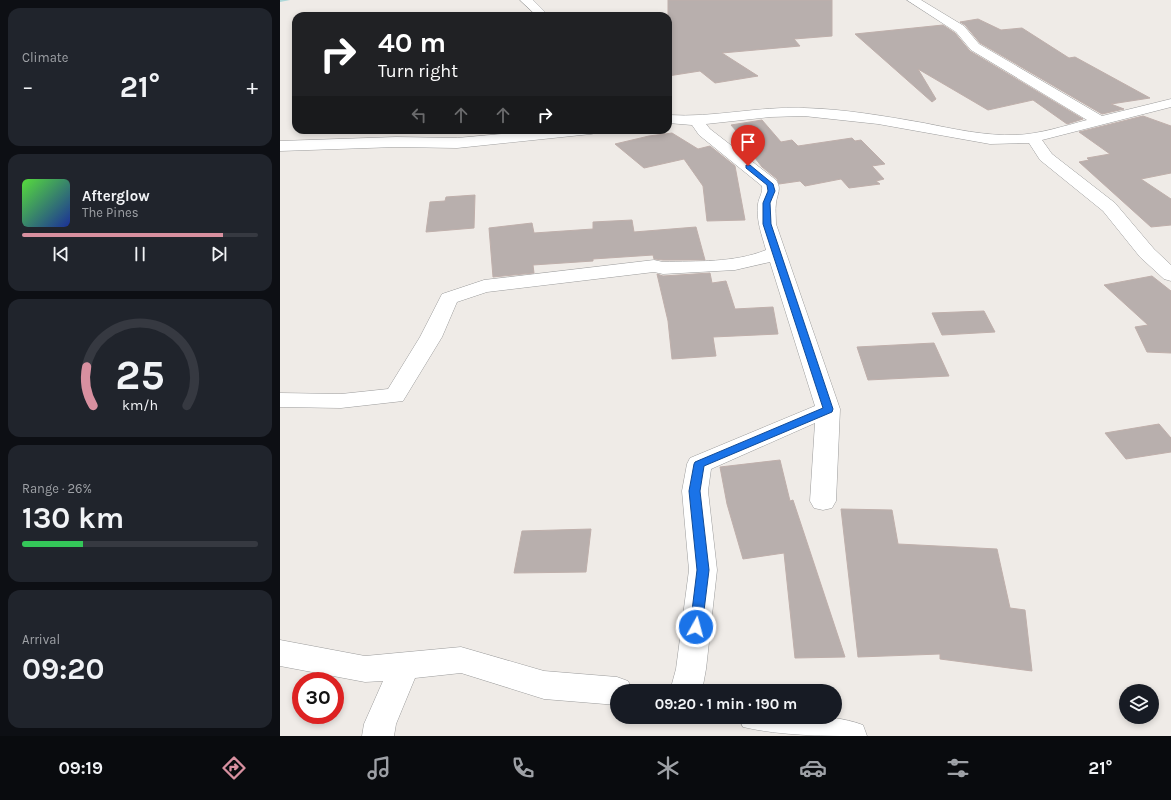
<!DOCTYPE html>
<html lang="en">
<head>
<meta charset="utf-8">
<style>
  body { margin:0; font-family:Karla,sans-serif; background:#20242c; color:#f1f3f6; height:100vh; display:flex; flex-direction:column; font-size:15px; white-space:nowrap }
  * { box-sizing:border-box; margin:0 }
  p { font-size:13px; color:#9ea1a6 }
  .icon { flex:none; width:22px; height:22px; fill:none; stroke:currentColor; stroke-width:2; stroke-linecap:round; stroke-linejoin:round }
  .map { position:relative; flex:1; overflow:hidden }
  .side { display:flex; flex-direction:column; gap:8px; padding:8px; background:#0d0f14; width:280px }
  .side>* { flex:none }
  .top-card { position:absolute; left:12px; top:12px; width:380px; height:122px; border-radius:12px; box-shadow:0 2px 6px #0003; background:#202124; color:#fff; overflow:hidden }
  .tools { position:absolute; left:839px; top:684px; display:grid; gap:8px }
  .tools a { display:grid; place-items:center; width:40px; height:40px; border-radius:50%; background:#171b24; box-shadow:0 2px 6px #0003; font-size:20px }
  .speed { position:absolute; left:12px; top:672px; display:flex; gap:8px; font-size:20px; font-weight:700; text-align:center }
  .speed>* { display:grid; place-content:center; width:52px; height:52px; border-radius:50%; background:#171b24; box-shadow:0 2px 6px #0003; line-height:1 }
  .speed .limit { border:6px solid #d22; background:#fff; color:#111 }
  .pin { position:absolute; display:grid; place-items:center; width:34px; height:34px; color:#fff; margin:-41px -17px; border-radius:50% 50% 50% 0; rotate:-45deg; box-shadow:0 0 4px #0007 }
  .pin .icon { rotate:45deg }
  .me { position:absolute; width:44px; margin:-22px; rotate:7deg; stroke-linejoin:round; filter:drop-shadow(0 0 3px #0008) }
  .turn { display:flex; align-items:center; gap:14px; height:84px; padding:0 20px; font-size:18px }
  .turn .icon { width:52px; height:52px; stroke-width:2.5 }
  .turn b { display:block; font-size:28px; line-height:34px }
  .lanes { display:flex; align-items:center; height:38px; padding:0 20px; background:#0003; justify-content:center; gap:20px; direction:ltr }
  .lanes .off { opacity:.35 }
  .big { font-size:30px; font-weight:700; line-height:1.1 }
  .side .widget { flex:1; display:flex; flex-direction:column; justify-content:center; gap:6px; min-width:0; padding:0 14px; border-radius:12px; background:#20242c }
  .side .dial { align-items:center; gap:0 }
  .dial svg { height:104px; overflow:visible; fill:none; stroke:#363941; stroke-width:7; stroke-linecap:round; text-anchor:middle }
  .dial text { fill:#f1f3f6; stroke:none }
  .song { display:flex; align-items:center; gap:12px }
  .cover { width:48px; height:48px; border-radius:6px; background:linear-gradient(135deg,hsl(110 70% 55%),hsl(230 70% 35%)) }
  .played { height:4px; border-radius:2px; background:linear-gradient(90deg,#d890a0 85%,#363941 85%) }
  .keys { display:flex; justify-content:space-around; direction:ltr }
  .heat { display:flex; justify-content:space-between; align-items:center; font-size:22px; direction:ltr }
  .charge { height:6px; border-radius:3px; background:linear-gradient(90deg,#34c759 26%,#363941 0) }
  .trip { position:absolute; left:330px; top:684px; width:232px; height:40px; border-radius:20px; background:#171b24; box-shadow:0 2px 6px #0003; font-weight:700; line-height:40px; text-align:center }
  .dock { display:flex; height:64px; justify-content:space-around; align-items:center; background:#090b0e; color:#9ea1a6 }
  .dock .icon { width:28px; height:28px }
  .dock .active { color:#d890a0 }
  .dock b { font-size:18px; color:#f1f3f6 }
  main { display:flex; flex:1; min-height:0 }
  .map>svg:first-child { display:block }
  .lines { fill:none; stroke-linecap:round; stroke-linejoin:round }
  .stream { fill:#acd7d8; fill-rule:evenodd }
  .building { fill:#b8afad; stroke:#bfafab }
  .minor-casing { stroke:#9c9c9c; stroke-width:1 }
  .minor { fill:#fff; fill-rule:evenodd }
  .route { fill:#1a73e8; stroke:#114b97 }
</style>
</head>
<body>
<main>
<section class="side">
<div class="widget"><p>Climate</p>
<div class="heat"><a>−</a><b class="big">21°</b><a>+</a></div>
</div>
<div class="widget">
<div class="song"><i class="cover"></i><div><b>Afterglow</b><p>The Pines</p></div></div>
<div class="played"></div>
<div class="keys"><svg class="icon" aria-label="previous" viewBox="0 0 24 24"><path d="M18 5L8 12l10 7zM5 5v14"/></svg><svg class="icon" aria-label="pause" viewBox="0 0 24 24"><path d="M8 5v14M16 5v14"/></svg><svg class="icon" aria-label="next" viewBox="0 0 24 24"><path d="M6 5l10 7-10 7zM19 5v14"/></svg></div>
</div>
<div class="widget dial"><svg viewBox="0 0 100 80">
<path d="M14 69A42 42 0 1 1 86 69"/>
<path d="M14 69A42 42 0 0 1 9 39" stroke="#d890a0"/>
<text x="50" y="56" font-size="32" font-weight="700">25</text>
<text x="50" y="72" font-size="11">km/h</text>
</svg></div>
<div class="widget"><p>Range · 26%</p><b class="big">130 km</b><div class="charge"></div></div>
<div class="widget"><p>Arrival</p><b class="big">09:20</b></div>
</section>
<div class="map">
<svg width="891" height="736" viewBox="0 0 891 736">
  <rect width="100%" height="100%" fill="#efebe7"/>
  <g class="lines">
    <path class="stream" d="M 0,0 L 10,0 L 0,2 Z"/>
  </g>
  <g class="building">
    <path d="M 388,0 L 552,0 L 552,36 L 514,39 L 520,46 L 442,53 L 478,76 L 435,83 L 420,71 L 388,76 Z"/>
    <path d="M 698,19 L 721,30 L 742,28 L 789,58 L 795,57 L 870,98 L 831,104 L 844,109 L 822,114 L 700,43 L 685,25 L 680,22 Z"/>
    <path d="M 663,25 L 675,33 L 690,51 L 803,119 L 787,124 L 753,100 L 708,110 L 638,69 L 656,99 L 652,102 L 575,34 Z"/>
    <path d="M 863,116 L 891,126 L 891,173 L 861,179 L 891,199 L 891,225 L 871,227 L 799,162 L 809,160 L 807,158 L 830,154 L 799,132 Z"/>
    <path d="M 482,120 L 501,142 L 512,140 L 518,146 L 572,138 L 575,141 L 581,140 L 605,164 L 592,166 L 604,179 L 596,181 L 600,184 L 569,188 L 561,179 L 525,186 L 520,181 L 499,184 L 497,179 L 482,167 L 461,140 L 464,140 L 451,125 Z"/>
    <path d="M 392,133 L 418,149 L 430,146 L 455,166 L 465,220 L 427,221 L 423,186 L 404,159 L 364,168 L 335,144 L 369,136 Z"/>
    <path d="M 195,195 L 194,228 L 146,232 L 150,202 L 165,201 L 166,197 Z"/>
    <path d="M 352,220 L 354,232 L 416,227 L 425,260 L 383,260 L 374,259 L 373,255 L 313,259 L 313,261 L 253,265 L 254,273 L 213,277 L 209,228 L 252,223 L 254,233 L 313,229 L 313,222 Z"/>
    <path d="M 430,273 L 432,283 L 446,281 L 455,309 L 493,307 L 498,334 L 433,337 L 436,356 L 392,359 L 388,321 L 377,274 L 383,276 Z"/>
    <path d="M 872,276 L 891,291 L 891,353 L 867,352 L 855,327 L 868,325 L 824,285 Z"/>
    <path d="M 704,311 L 715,332 L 662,335 L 652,313 Z"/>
    <path d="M 654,343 L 669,376 L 588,380 L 577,347 Z"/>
    <path d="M 879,424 L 891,438 L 891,452 L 846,459 L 825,433 Z"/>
    <path d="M 500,460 L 510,501 L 513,500 L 565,657 L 515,658 L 504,553 L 463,559 L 447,504 L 440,467 Z"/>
    <path d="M 561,509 L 612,510 L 618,544 L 717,549 L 730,608 L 745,610 L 752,671 L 660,659 L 660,654 L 578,657 Z"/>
    <path d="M 311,529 L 306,572 L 234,573 L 242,531 Z"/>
  </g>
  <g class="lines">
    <g class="minor-casing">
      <g id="minor">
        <path d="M 240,0 L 253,0 L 269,16 L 257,16 Z"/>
        <path d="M 627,0 L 641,0 L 684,26 L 699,44 L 822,116 L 891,99 L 891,107 L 762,140 L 772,154 L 835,203 L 874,249 L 891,265 L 891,281 L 884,279 L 860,257 L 823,211 L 760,160 L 749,143 L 710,144 L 598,124 L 524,116 L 490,117 L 426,124 L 430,129 L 496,180 C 502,189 497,194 496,203 C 495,210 496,217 496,224 L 560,409 L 556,501 L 552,508 L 543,510 L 534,508 L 530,501 L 535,423 L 431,469 L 428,491 L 437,570 L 426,669 L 422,691 L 390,691 L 396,669 L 409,570 L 402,491 L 407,464 L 410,458 L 535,406 L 490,262 L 455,270 L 383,274 L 374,272 L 207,292 L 177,302 L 162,337 L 123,401 L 61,408 L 0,407 L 0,393 L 61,394 L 108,389 L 140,337 L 162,294 L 204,280 L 374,260 L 383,262 C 417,261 454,263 486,250 C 482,235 476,221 478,204 C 479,197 483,193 482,186 L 419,135 L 412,125 L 388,123 L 388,115 C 434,118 478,106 524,108 C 564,109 604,116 644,123 C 674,129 705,136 736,135 C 760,134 784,126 807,120 L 691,50 L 676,32 Z"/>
        <path d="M 264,130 L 318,130 L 316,133 L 311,134 L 177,148 L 116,147 L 0,151 L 0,141 L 116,137 L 177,138 Z"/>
        <path d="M 0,640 L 85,656 L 181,647 L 264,671 L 337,677 L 348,681 L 353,691 L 337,691 L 337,705 L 264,699 L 181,673 L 135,678 L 116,724 L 114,736 L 82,736 L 84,724 L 103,681 L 85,682 L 0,666 Z"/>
        <path d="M 458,717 C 497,717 546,711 583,725 L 587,736 C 547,736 501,736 463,727 Z"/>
      </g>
    </g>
    <use href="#minor" class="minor"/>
  </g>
  <path class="route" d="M 466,165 L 470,165 L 493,184 L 495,191 L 490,203 L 491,224 L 553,409 L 552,412 L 424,466 L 420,491 L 429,570 L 422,627 L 420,630 L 416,632 L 412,630 L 410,627 L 417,570 L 409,491 L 414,464 L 415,462 L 543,408 L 483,224 L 483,203 L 488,191 L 487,185 L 466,168 Z"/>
</svg>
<div class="tools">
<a><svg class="icon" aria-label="layers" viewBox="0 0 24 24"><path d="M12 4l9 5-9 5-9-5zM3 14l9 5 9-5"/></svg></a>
</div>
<div class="speed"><div class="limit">30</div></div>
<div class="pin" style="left:468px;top:166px;background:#d93025"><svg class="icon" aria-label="arrive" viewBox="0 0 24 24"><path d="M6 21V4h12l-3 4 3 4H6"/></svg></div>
<svg class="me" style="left:416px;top:627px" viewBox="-20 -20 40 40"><circle r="17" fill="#1a73e8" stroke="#fff" stroke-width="3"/><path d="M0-11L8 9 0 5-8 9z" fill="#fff"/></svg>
<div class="trip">09:20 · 1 min · 190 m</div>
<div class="top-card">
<div class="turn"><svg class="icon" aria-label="right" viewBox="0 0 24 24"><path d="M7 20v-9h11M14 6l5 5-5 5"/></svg><div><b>40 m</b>Turn right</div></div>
<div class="lanes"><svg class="icon off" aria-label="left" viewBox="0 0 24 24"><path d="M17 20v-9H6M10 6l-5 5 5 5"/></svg><svg class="icon off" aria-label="ahead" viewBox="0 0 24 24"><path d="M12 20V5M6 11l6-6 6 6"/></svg><svg class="icon off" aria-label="ahead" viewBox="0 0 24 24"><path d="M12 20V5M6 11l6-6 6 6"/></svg><svg class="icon" aria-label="right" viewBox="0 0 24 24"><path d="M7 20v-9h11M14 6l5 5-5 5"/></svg></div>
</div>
</div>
</main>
<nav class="dock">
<b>09:19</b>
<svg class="icon active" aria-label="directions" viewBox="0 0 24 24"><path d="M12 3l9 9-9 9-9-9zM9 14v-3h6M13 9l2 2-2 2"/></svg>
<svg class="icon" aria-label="music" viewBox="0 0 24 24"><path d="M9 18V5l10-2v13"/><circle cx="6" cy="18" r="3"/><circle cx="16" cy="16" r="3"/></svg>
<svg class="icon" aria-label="phone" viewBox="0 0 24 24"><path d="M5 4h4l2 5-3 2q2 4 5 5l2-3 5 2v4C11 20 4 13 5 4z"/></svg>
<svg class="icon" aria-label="climate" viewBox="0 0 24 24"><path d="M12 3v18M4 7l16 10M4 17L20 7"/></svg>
<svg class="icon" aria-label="car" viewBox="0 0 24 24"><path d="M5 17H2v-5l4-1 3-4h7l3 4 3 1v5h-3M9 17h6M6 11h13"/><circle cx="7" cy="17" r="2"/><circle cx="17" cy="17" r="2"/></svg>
<svg class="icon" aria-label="filters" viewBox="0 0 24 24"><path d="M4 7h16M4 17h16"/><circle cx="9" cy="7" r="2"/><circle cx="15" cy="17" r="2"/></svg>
<b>21°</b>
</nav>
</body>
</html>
